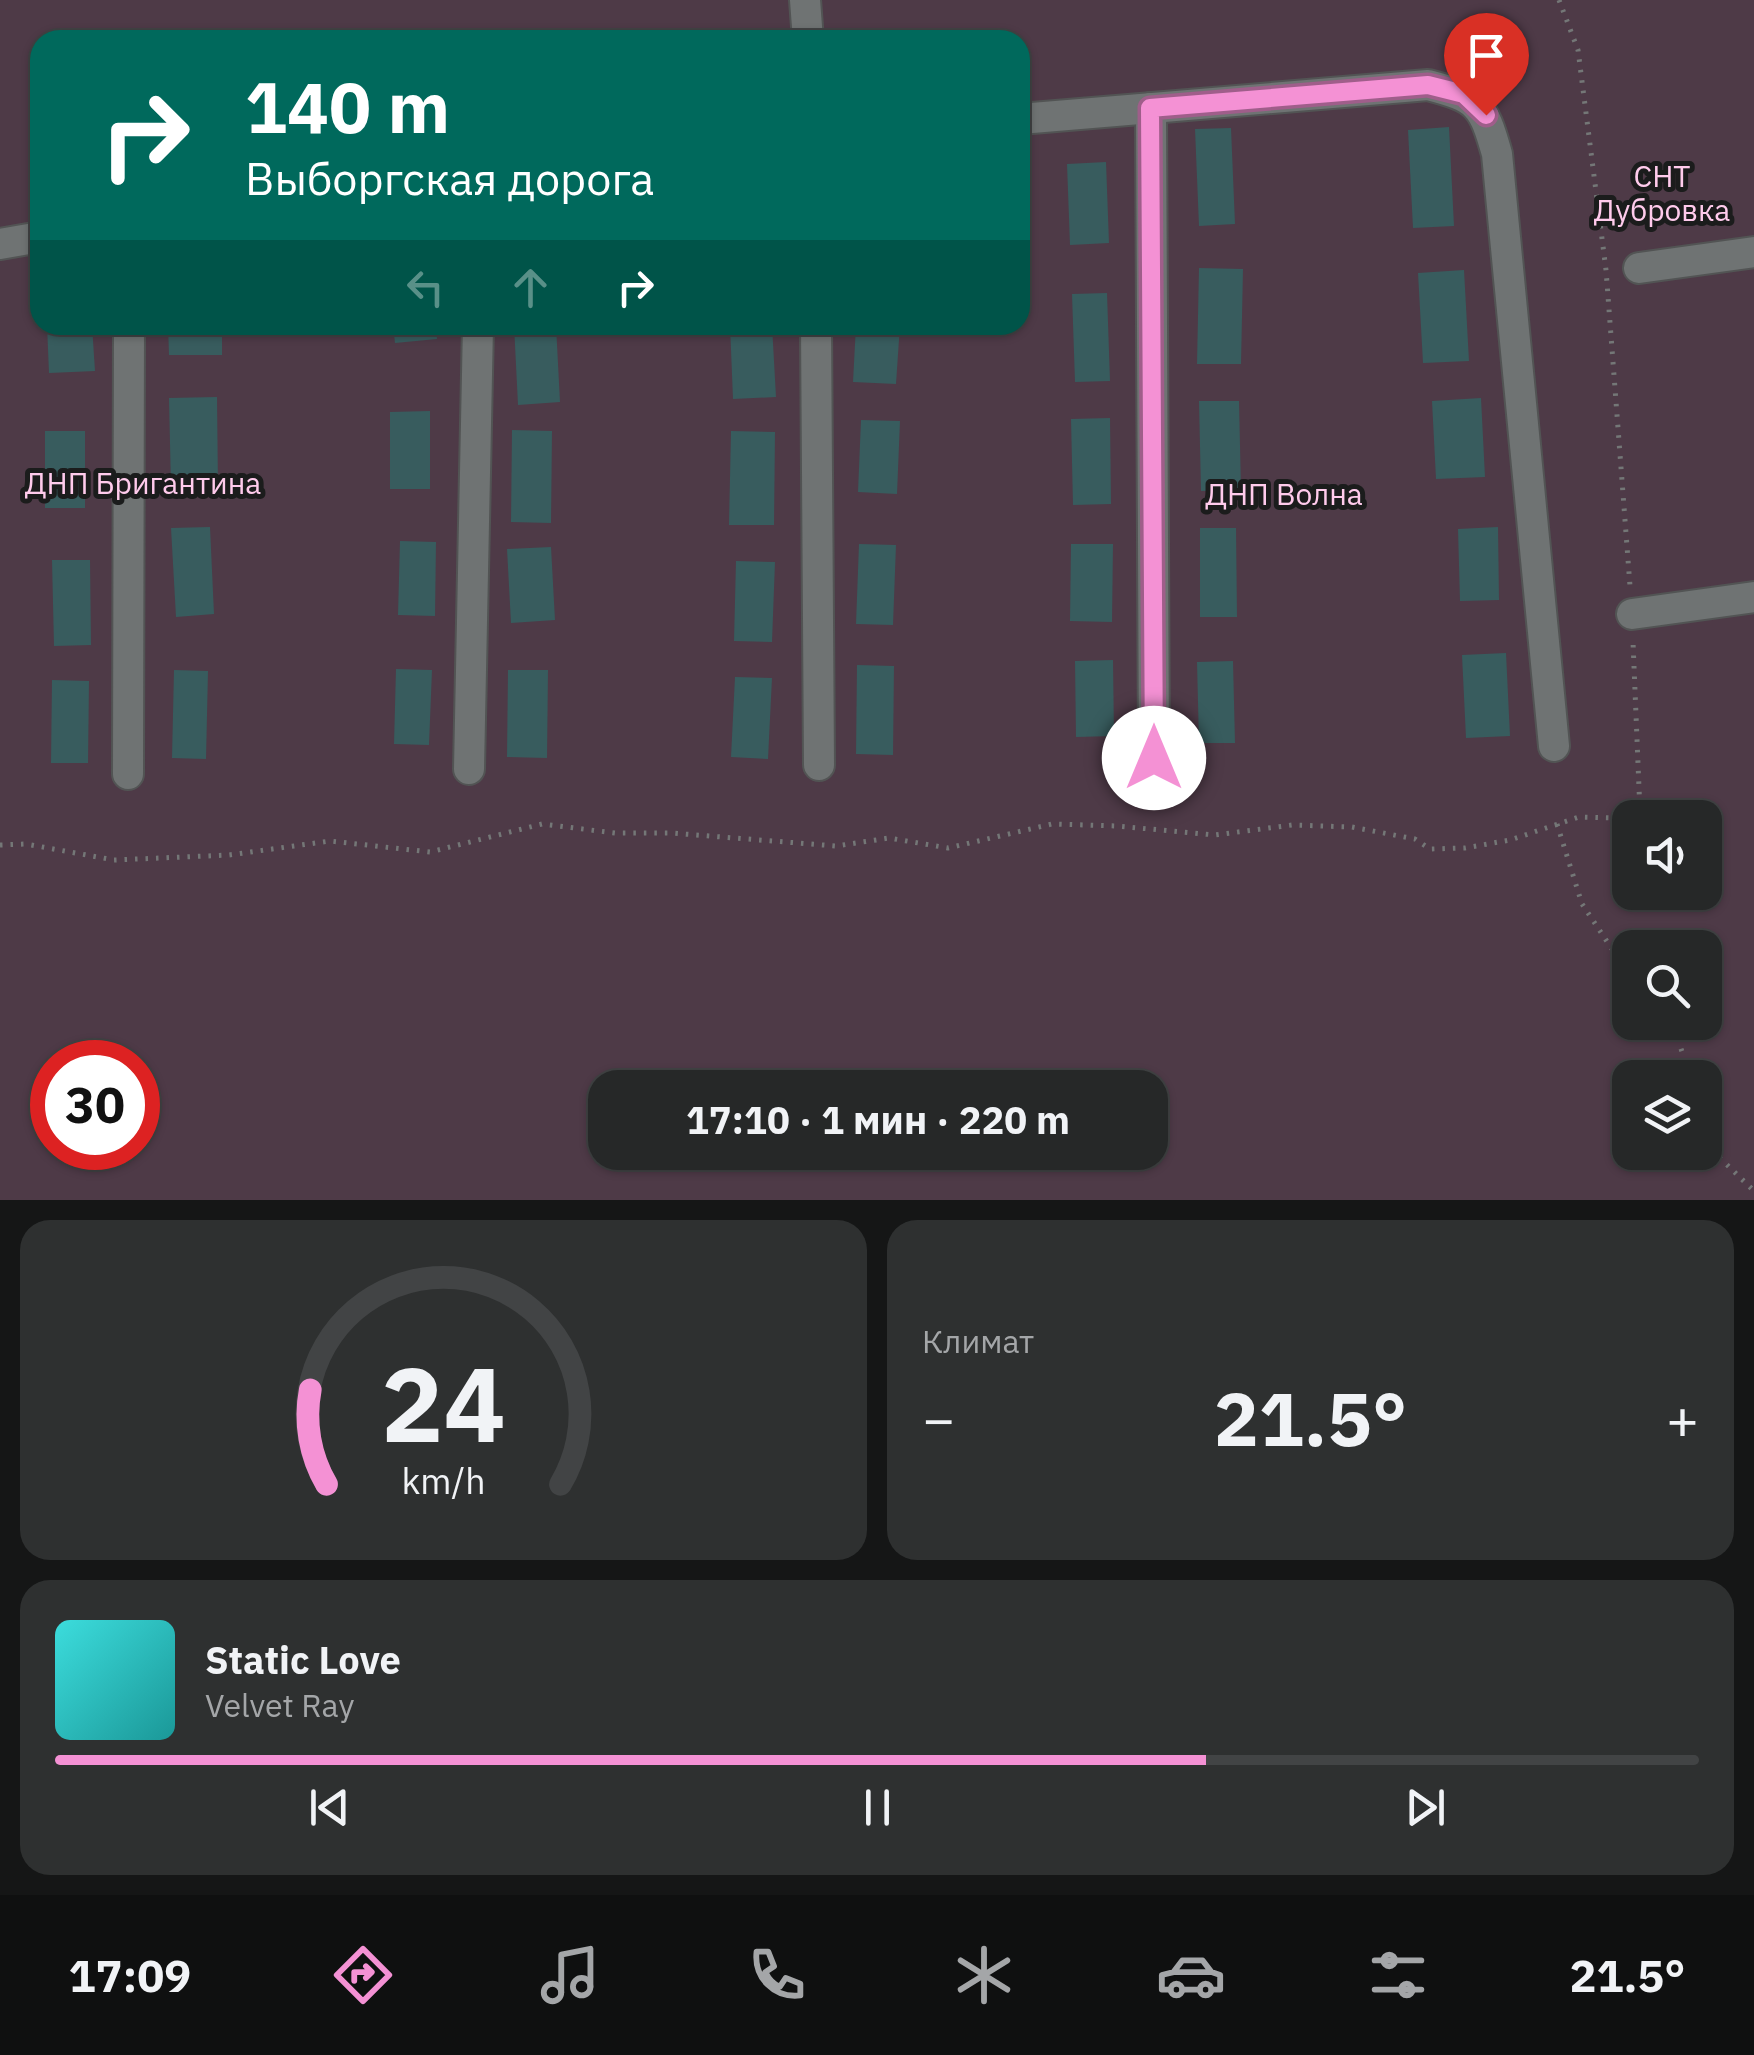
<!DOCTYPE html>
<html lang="ru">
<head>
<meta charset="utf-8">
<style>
  body { margin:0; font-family:"IBM Plex Sans",sans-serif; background:#2e3030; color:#f1f3f6; height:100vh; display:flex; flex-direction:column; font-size:38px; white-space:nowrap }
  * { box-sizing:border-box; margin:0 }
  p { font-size:32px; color:#a4a6a8 }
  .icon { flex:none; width:55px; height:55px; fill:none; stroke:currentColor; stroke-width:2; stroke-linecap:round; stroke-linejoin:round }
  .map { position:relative; height:1200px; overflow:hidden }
  .drawer { display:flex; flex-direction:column; gap:20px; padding:20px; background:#151616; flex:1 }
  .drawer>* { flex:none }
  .guide { position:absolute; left:30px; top:30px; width:1000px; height:305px; border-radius:30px; box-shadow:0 2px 8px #0004,0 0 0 2px #424445; background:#00695c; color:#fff; overflow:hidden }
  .fabs { position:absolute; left:1612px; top:800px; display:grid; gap:20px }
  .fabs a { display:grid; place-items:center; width:110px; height:110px; border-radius:20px; background:#262828; box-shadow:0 2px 8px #0004,0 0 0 2px #424445; font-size:50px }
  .speed { position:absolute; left:30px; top:1040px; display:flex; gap:20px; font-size:50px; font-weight:700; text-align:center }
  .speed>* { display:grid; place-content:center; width:130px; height:130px; border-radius:50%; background:#262828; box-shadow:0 2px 8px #0004,0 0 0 2px #424445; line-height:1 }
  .speed .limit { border:15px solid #d22; background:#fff; color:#111 }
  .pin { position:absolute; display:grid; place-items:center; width:85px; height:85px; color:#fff; margin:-102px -42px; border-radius:50% 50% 50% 0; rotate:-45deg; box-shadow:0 0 10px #0007 }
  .pin .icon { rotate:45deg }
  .me { position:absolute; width:110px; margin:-55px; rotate:0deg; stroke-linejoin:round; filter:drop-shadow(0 0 8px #0008) }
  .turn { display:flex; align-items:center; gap:35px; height:210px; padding:0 50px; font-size:45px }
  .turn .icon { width:130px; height:130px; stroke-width:2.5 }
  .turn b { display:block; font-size:70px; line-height:85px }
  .lanes { display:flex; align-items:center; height:95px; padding:0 50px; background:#0003; justify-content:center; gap:50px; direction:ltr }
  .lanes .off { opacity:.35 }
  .big { font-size:75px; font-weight:800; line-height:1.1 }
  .drawer .widget { flex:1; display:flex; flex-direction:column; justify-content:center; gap:15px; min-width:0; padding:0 35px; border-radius:30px; background:#2e3030 }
  .drawer .dial { align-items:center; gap:0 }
  .dial svg { height:260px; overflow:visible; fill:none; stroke:#424445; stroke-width:7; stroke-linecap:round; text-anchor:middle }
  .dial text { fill:#f1f3f6; stroke:none }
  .song { display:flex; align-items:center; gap:30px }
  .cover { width:120px; height:120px; border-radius:15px; background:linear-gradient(135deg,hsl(180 70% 55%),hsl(180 70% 35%)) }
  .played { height:10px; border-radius:5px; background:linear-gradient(90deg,#f491d4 70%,#424445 70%) }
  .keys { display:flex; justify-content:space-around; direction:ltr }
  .heat { display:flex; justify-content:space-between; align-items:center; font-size:55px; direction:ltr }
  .drawer .tiles { flex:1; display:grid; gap:20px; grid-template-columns:1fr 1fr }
  .widget:last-child { grid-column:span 2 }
  .trip { position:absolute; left:588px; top:1070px; width:580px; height:100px; border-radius:30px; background:#262828; box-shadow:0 2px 8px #0004,0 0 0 2px #424445; font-weight:800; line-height:100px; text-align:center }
  .menu { display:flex; height:160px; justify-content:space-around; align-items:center; background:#0f1010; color:#a4a6a8 }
  .menu .icon { width:70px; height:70px }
  .menu .active { color:#f491d4 }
  .menu b { font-size:45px; color:#f1f3f6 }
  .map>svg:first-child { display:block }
  .green { fill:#4e3a47; fill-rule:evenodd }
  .building { fill:#385c5e }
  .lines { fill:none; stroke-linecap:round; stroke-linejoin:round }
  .minor-casing { stroke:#525454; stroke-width:34 }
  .path { stroke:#747777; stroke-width:5; stroke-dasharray:2.5 8; stroke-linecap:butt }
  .minor { stroke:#6f7373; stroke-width:30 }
  .route-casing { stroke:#9f5e8a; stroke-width:25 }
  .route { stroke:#f491d4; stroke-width:18 }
  .labels { text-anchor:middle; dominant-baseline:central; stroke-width:10; stroke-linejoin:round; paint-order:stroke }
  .park-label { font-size:30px; fill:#ffcbec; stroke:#1b1c1c }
</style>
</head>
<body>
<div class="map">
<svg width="1754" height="1200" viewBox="0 0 1754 1200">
  <rect width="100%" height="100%" fill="#323535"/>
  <path class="green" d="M 0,0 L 1754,0 L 1754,1200 L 0,1200 ZM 40,40 L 1020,40 L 1020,325 L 40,325 ZM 1630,818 L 1705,818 L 1705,892 L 1630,892 ZM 1630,948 L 1705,948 L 1705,1022 L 1630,1022 ZM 52,1062 L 138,1062 L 138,1148 L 52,1148 ZM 1630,1078 L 1705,1078 L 1705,1152 L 1630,1152 ZM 605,1088 L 1150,1088 L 1150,1152 L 605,1152 Z"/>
  <g class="building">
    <path d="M 1449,127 L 1454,226 L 1413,228 L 1408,130 Z"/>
    <path d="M 1231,128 L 1235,224 L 1199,226 L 1195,129 Z"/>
    <path d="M 1106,162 L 1109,243 L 1070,245 L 1067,164 Z"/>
    <path d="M 1199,268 L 1243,269 L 1241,364 L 1197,364 Z"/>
    <path d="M 1464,270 L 1469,361 L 1423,363 L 1418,273 Z"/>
    <path d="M 1107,293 L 1110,381 L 1075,382 L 1072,294 Z"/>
    <path d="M 47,325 L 92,325 L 95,371 L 49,373 Z"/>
    <path d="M 168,325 L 222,325 L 222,355 L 169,355 Z"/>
    <path d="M 393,325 L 436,325 L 437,339 L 395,343 Z"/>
    <path d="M 514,325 L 556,325 L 560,402 L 518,405 Z"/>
    <path d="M 730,325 L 772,325 L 776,397 L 733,399 Z"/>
    <path d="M 856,325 L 900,325 L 896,384 L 853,382 Z"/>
    <path d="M 217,397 L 218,488 L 171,488 L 169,398 Z"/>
    <path d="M 1481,398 L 1485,477 L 1436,479 L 1432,401 Z"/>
    <path d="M 1199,401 L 1239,401 L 1241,490 L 1201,491 Z"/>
    <path d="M 430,411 L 430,489 L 390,489 L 390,412 Z"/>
    <path d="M 1110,418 L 1111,504 L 1073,505 L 1071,419 Z"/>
    <path d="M 861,420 L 900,421 L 897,494 L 858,492 Z"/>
    <path d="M 512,430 L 552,431 L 551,523 L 511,522 Z"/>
    <rect x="45" y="431" width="40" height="77"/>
    <path d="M 731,431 L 775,432 L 774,525 L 729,525 Z"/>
    <path d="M 210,527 L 214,614 L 176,617 L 171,528 Z"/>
    <path d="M 1498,527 L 1499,600 L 1460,601 L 1458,529 Z"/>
    <path d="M 1200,528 L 1236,528 L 1237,617 L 1200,617 Z"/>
    <path d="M 400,541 L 436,542 L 435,616 L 398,615 Z"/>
    <path d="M 859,544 L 896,545 L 893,625 L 856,624 Z"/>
    <path d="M 1071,544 L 1113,544 L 1112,622 L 1070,621 Z"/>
    <path d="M 551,547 L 555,620 L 511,623 L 507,549 Z"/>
    <path d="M 52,560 L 90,560 L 91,645 L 54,646 Z"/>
    <path d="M 736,561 L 775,562 L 772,642 L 734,641 Z"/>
    <path d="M 1506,653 L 1510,736 L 1466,738 L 1462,655 Z"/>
    <path d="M 1113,660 L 1114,736 L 1076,737 L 1075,661 Z"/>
    <path d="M 1233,661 L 1235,743 L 1199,743 L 1197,662 Z"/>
    <path d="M 857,665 L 894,666 L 893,755 L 856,754 Z"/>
    <path d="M 396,669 L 432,670 L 429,745 L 394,744 Z"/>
    <path d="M 174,670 L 208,671 L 206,759 L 172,758 Z"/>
    <path d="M 508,670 L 548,670 L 547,758 L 507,757 Z"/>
    <path d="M 735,677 L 772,678 L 768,759 L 731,757 Z"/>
    <path d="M 52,680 L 89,681 L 88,763 L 51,763 Z"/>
  </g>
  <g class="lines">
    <g class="minor-casing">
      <g id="minor">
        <path d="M 805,0 L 808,40"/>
        <path d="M 1151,108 L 1154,758"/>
        <path d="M 1020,119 L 1428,85 C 1478,98 1483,104 1497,154 L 1554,746"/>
        <path d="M 0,244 L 40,237"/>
        <path d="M 1639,268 L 1754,252"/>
        <path d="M 816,325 L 819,765"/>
        <path d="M 1632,614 L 1754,597"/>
        <path d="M 469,769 L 478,325"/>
        <path d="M 128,774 L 129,325"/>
      </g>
    </g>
    <g class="path">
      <path d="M 1559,0 L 1578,50 L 1606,270 L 1630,586"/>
      <path d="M 1557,824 L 1582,904 L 1630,976"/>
      <path d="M 0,845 L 26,844 L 114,860 L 229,855 L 330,841 L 430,852 L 542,824 L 615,833 L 671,833 L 836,846 L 889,838 L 948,848 L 1052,824 L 1117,826 L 1215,835 L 1292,825 L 1352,827 L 1415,839 L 1430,849 L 1465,848 L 1510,840 L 1579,817 L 1618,818 L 1640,812 L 1633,642"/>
      <path d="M 1665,1022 L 1678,1040 L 1691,1078"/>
      <path d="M 1705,1118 L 1719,1157 L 1754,1191"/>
    </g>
    <use href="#minor" class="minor"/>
  </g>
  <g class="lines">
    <g class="route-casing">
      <path id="route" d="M 1154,758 L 1150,108 L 1428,85 L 1464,94 L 1486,115"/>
    </g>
    <use href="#route" class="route"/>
  </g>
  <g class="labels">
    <g class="park-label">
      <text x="1662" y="175">СНТ<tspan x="1662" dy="34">Дубровка</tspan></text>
      <text x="143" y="482">ДНП Бригантина</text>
      <text x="1284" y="493">ДНП Волна</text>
    </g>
  </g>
</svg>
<div class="fabs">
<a><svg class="icon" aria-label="sound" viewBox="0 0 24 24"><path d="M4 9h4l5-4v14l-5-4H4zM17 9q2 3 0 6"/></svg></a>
<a><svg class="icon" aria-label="search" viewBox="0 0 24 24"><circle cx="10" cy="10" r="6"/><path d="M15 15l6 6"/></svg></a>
<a><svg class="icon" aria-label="layers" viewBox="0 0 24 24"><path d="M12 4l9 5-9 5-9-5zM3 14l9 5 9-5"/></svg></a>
</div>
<div class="speed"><div class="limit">30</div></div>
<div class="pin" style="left:1486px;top:115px;background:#d93025"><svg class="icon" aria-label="arrive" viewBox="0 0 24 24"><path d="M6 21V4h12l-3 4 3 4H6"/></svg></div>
<svg class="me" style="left:1154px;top:758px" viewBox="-20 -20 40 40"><circle r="19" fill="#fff"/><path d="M0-13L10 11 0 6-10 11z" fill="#f491d4"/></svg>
<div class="trip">17:10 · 1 мин · 220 m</div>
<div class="guide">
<div class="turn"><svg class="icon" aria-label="right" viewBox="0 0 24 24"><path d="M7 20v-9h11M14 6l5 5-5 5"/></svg><div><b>140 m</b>Выборгская дорога</div></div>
<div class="lanes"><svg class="icon off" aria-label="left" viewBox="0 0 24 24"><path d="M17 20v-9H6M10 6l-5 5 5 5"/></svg><svg class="icon off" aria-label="ahead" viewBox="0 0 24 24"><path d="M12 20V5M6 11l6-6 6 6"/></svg><svg class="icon" aria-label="right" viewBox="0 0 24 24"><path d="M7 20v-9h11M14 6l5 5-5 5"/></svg></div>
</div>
</div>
<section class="drawer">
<div class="tiles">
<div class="widget dial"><svg viewBox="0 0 100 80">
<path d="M14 69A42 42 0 1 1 86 69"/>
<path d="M14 69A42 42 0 0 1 9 40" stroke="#f491d4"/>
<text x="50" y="56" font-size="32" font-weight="700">24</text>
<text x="50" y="72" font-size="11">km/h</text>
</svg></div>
<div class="widget"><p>Климат</p>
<div class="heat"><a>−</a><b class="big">21.5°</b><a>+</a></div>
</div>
<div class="widget">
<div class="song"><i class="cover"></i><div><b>Static Love</b><p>Velvet Ray</p></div></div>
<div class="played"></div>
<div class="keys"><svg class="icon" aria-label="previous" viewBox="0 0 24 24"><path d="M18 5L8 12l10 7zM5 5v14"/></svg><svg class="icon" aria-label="pause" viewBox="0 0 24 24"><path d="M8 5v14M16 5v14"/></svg><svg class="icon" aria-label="next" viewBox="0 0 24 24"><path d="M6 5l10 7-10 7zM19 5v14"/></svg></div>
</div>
</div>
</section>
<nav class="menu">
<b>17:09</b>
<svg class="icon active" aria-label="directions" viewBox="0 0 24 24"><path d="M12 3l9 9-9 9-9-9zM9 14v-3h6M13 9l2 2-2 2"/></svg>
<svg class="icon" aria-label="music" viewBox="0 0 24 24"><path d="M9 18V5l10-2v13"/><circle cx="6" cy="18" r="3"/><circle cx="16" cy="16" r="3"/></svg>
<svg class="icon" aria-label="phone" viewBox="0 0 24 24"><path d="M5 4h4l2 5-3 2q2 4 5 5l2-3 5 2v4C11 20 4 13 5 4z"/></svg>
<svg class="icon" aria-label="climate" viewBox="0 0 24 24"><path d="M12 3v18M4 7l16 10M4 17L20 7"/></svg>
<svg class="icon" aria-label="car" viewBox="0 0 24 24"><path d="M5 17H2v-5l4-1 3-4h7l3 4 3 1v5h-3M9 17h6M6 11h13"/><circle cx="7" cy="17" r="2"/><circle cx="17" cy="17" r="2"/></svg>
<svg class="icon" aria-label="filters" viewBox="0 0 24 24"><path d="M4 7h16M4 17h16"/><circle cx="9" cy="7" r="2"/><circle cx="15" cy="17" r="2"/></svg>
<b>21.5°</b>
</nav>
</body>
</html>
